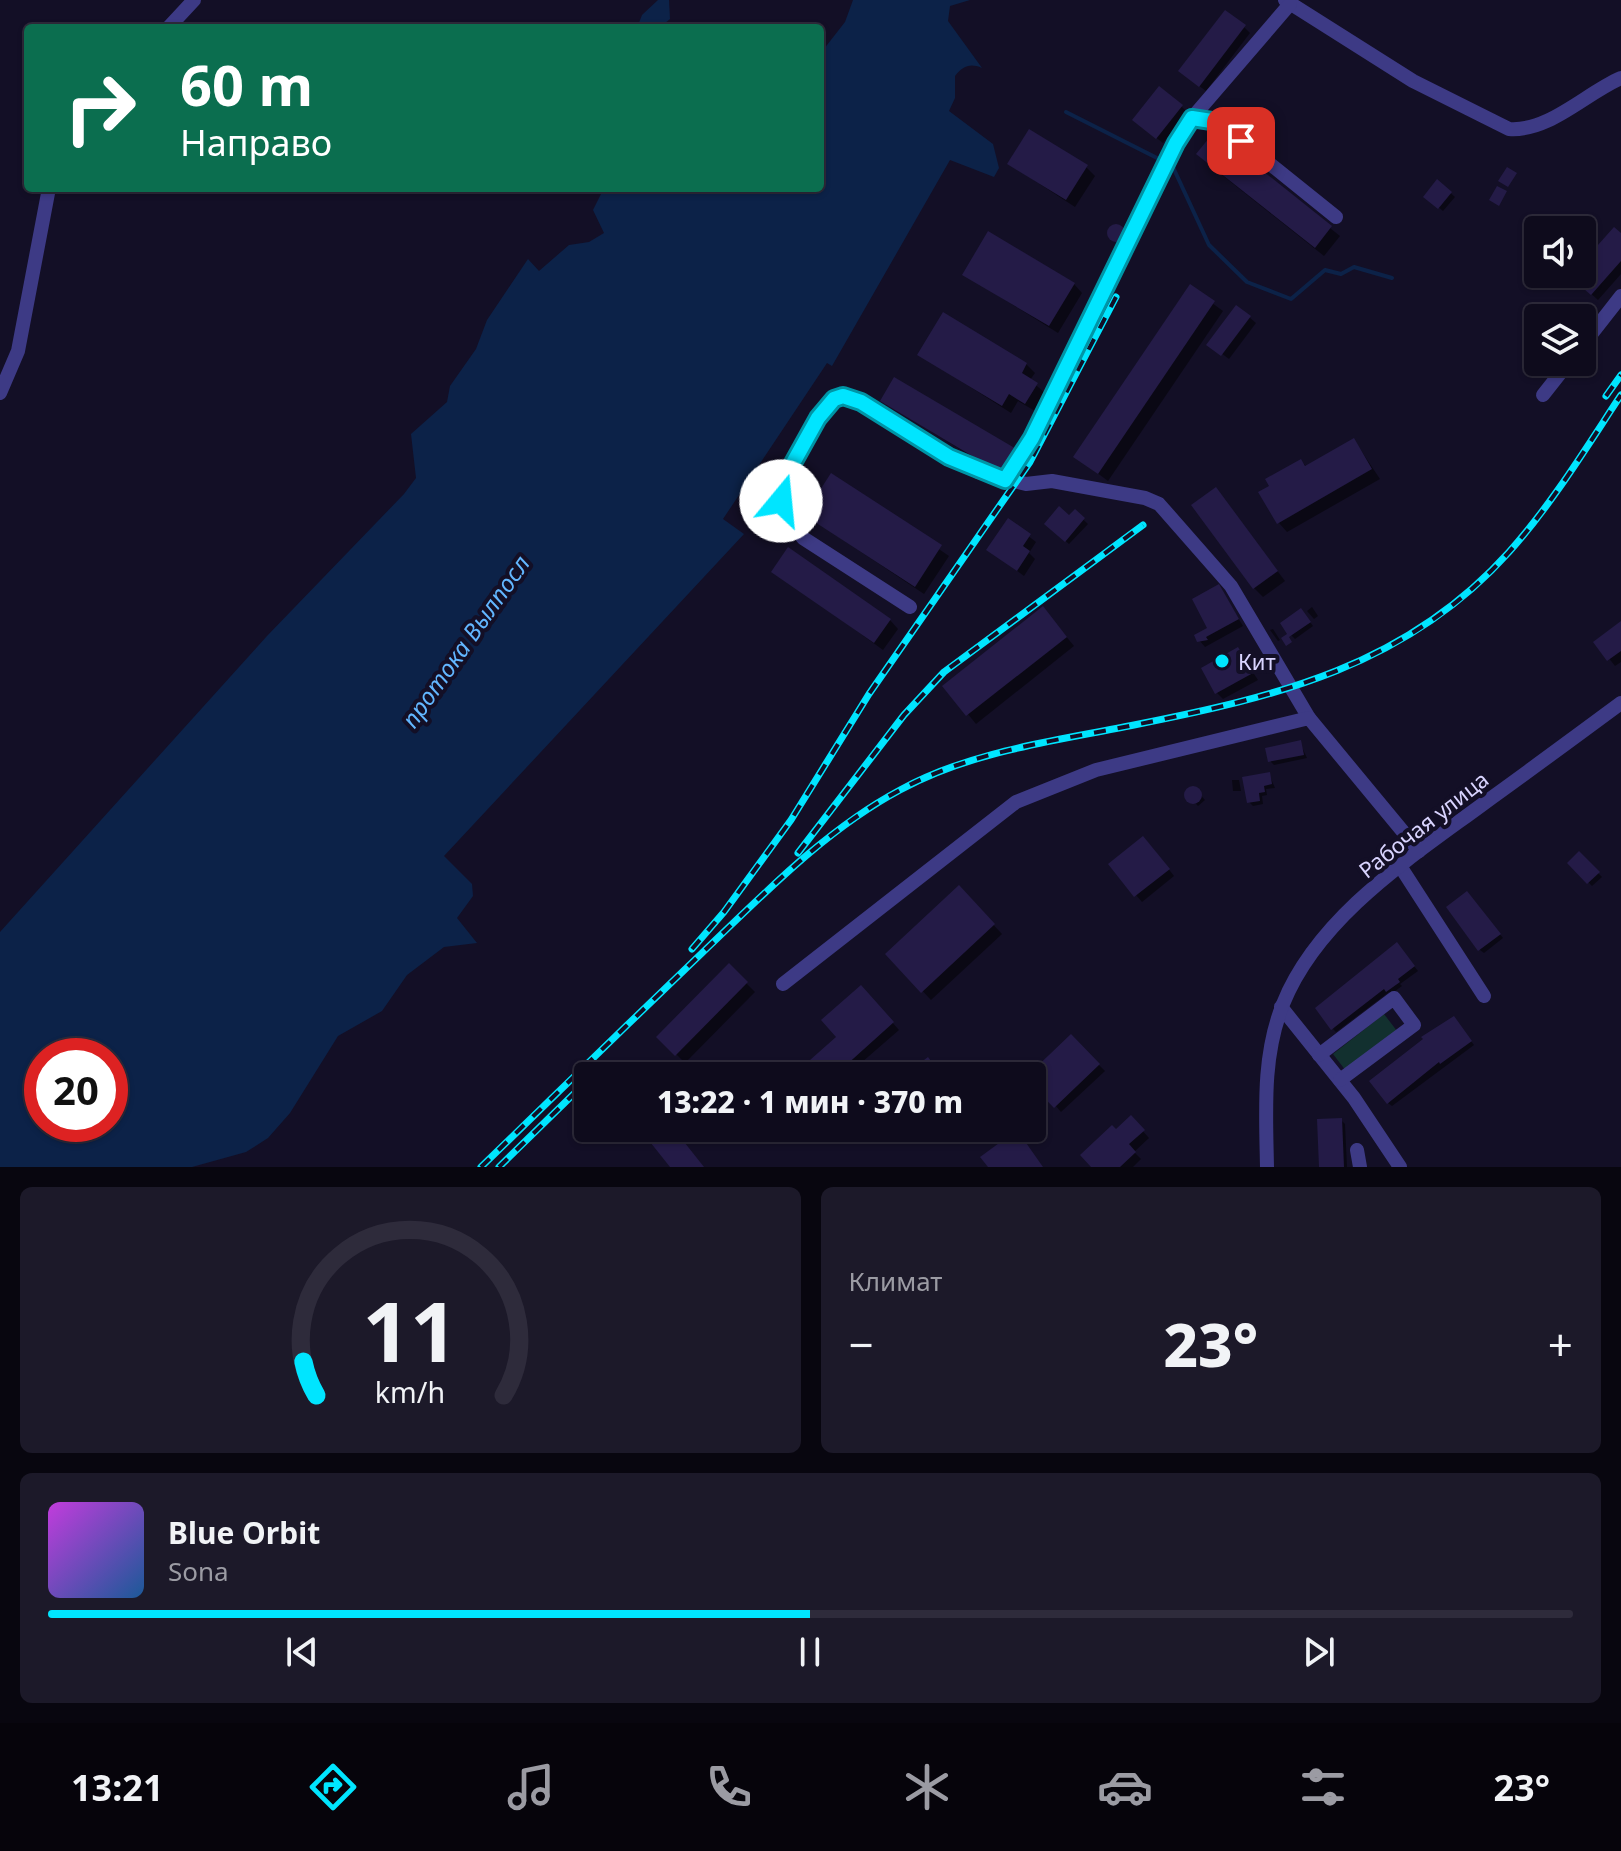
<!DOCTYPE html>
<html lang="ru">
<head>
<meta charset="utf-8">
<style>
  body { margin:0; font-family:"Noto Sans",sans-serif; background:#1c1929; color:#f1f3f6; height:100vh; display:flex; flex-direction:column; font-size:30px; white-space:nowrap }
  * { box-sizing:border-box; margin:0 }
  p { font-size:26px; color:#9b9ba3 }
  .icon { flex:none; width:44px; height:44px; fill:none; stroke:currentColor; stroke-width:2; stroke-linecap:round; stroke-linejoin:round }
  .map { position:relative; height:1167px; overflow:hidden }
  .drawer { display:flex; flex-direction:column; gap:20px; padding:20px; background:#08060f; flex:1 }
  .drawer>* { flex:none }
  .guide { position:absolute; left:24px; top:24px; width:800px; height:168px; border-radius:8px; box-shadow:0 2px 6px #0004,0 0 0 2px #2e2b3b; background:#0b6e4f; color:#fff; overflow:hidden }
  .tools { position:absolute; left:1524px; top:216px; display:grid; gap:16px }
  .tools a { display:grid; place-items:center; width:72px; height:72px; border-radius:8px; background:#0e0b1c; box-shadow:0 2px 6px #0004,0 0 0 2px #2e2b3b; font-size:40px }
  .speed { position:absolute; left:24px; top:1038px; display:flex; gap:16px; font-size:40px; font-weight:700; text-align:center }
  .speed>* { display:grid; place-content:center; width:104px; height:104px; border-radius:50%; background:#0e0b1c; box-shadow:0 2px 6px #0004,0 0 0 2px #2e2b3b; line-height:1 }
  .speed .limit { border:12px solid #d22; background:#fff; color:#111 }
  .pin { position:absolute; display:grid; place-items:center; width:68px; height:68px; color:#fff; margin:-34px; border-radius:16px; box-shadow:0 4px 12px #0006 }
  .me { position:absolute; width:88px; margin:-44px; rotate:17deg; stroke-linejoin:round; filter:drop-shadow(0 0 6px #0008) }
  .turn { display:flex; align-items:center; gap:28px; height:168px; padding:0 24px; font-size:36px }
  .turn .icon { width:104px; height:104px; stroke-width:2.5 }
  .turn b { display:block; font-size:56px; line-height:68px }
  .big { font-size:60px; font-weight:800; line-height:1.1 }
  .drawer .widget { flex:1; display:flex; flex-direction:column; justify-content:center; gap:12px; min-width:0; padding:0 28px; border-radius:12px; background:#1c1929 }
  .drawer .dial { align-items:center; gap:0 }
  .dial svg { height:208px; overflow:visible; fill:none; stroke:#2e2b3b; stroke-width:7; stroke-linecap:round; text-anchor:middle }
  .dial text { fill:#f1f3f6; stroke:none }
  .song { display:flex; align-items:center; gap:24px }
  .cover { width:96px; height:96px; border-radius:12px; background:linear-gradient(135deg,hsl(290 70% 55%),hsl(210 70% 35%)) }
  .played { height:8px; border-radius:4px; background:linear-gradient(90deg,#00e5ff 50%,#2e2b3b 50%) }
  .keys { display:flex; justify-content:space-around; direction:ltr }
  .heat { display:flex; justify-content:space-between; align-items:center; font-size:44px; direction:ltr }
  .drawer .tiles { flex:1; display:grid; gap:20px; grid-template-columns:1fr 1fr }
  .widget:last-child { grid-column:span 2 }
  .trip { position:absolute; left:574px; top:1062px; width:472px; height:80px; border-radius:8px; background:#0e0b1c; box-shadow:0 2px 6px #0004,0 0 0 2px #2e2b3b; font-weight:800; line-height:80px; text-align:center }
  .dock { display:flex; height:128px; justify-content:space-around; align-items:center; background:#06040b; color:#9b9ba3 }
  .dock .icon { width:56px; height:56px }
  .dock .selected { color:#00e5ff }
  .dock b { font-size:36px; color:#f1f3f6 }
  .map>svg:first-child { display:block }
  .green { fill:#12302f }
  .water { fill:#0c2248; fill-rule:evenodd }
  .shadow { fill:#0007 }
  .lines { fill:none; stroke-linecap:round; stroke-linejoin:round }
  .stream { stroke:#0c2248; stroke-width:4 }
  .building { fill:#241b47 }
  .minor { stroke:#3d3a85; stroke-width:14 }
  .rail-casing { stroke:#00e5ff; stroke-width:7 }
  .rail { stroke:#130f26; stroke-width:4; stroke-dasharray:12; stroke-linecap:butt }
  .route-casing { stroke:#0095a6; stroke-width:20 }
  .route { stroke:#00e5ff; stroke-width:14 }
  .poi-dot { fill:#00e5ff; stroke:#130f26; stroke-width:3 }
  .labels { text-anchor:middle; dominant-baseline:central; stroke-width:8; stroke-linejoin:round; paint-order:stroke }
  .poi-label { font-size:22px; fill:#d9d4ff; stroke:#130f26; text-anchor:start }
  .street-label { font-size:22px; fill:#d9d4ff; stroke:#130f26 }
  .water-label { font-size:24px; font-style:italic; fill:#62b6ff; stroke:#130f26 }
</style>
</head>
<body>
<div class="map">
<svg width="1621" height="1167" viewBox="0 0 1621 1167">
  <rect width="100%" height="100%" fill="#130f26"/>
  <path class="green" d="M 1384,1014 L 1397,1031 L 1346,1071 L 1333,1054 Z"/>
  <g class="water">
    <path d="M 658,0 L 669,0 L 670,19 L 659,28 L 637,28 L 642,15 Z"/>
    <path d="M 853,0 L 970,0 L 950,6 L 948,21 L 982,68 C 970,63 963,66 955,76 L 955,98 L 949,111 L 993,144 L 999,168 L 994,177 L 950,160 L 832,366 L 827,363 L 723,519 L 744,534 L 444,856 L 472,884 L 473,896 L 457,918 L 477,943 L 444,947 L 407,975 L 382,1011 L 338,1036 L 290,1113 L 268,1138 L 246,1152 L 192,1167 L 0,1167 L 0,932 L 267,636 L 404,494 L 416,478 L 411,434 L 447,402 L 450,386 L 476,349 L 487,320 L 528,259 L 539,271 L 569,245 L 589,242 L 604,233 L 593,210 L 604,188 L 694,188 L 704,194 L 715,188 L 820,188 L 820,54 L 845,22 ZM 42,1056 L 110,1056 L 110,1124 L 42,1124 Z"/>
  </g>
  <g class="shadow">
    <path d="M 1244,27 L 1250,33 L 1206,91 L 1187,77 Z"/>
    <path d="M 1181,106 L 1187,112 L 1163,143 L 1141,126 Z"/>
    <path d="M 1214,135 L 1340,236 L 1324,256 L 1207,163 Z"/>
    <path d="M 1009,164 L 1086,167 L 1095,176 L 1075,207 Z"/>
    <path d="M 1438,182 L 1455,197 L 1443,211 L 1425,196 Z"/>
    <path d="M 1116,227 L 1127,239 L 1121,245 L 1109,233 Z"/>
    <path d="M 1621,236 L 1621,274 L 1598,300 L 1573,277 L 1582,274 L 1582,266 Z"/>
    <path d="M 965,275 L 1074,284 L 1082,293 L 1058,333 Z"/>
    <path d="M 1190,287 L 1223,311 L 1108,481 L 1076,457 Z"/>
    <path d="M 1249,317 L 1256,323 L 1229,359 L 1213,347 Z"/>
    <path d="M 920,355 L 1026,364 L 1035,373 L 1030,380 L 1045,393 L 1035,411 L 1018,401 L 1011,413 Z"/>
    <path d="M 882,401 L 1026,461 L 1013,482 Z"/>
    <path d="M 1354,440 L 1380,479 L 1287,532 L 1279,523 L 1301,461 L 1307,467 Z"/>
    <path d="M 832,476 L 949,556 L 924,594 L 806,515 Z"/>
    <path d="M 1216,490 L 1285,581 L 1263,597 L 1254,588 Z"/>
    <path d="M 1075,512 L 1088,524 L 1069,544 L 1046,524 L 1070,517 Z"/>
    <path d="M 1009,521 L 1036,542 L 1029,553 L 1035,559 L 1024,576 L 989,550 Z"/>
    <path d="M 774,571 L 890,620 L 898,629 L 883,650 Z"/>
    <path d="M 1219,587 L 1243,626 L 1205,647 L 1199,640 L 1210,628 Z"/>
    <path d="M 1312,607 L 1318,616 L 1314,619 L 1307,611 Z"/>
    <path d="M 1304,614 L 1313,626 L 1295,639 L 1291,635 Z"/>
    <path d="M 1051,618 L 1074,646 L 976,724 L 945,686 Z"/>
    <path d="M 1621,624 L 1621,662 L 1615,666 L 1596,642 Z"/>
    <path d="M 1273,629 L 1280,640 L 1278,641 L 1270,630 Z"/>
    <path d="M 1238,650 L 1258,680 L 1223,699 L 1217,693 Z"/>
    <path d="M 1300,743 L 1307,758 L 1274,765 L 1270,761 Z"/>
    <path d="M 1269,774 L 1275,788 L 1266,789 L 1267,795 L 1262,796 L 1263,804 L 1253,806 L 1249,802 Z"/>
    <path d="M 1232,780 L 1239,780 L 1241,791 L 1233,791 Z"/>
    <path d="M 1194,788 L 1205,800 L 1198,806 L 1187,794 Z"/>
    <path d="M 1149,844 L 1174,876 L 1142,902 L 1136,895 Z"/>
    <path d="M 1579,854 L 1602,877 L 1592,886 L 1570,863 Z"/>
    <path d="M 959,888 L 1002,934 L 931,1000 L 888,954 Z"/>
    <path d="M 1470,897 L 1503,938 L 1484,953 L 1480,950 Z"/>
    <path d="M 1400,949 L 1418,971 L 1400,984 L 1402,986 L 1391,994 L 1389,992 L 1336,1032 L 1333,1029 Z"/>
    <path d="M 729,966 L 755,992 L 685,1063 L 659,1037 Z"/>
    <path d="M 867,994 L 899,1030 L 846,1076 L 795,1076 L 839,1037 Z"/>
    <path d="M 1457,1023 L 1474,1045 L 1392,1106 L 1388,1103 Z"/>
    <path d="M 1071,1037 L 1105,1071 L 1061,1112 L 1030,1076 Z"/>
    <path d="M 1131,1118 L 1149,1138 L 1134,1152 L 1141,1159 L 1133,1167 L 1094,1167 L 1116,1132 Z"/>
    <path d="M 1341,1120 L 1345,1124 L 1347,1167 L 1321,1167 Z"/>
  </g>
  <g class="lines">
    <g class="stream">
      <path d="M 1066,112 L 1161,160"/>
      <path d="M 1172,165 L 1209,245 L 1247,282 L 1291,299 L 1325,270 L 1341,274 L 1354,267 L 1392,278"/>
    </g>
  </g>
  <g class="building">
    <path d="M 1225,10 L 1246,25 L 1199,87 L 1178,71 Z"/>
    <path d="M 1159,86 L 1183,105 L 1156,139 L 1132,120 Z"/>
    <path d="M 1029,129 L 1088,165 L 1066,200 L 1007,164 Z"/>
    <path d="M 1214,132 L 1332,226 L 1315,248 L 1196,154 Z"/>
    <path d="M 1507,167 L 1517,173 L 1508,187 L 1498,181 Z"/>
    <path d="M 1437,179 L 1452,192 L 1438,209 L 1423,197 Z"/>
    <path d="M 1497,186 L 1507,191 L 1499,206 L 1489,200 Z"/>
    <circle cx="1116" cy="233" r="9"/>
    <path d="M 1614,227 L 1621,233 L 1621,261 L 1591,295 L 1570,277 L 1582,274 L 1582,263 Z"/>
    <path d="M 988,231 L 1075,283 L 1049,326 L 962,275 Z"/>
    <path d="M 1190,284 L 1215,301 L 1098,474 L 1073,457 Z"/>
    <path d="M 1236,305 L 1251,316 L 1221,356 L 1206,345 Z"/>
    <path d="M 943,312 L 1027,363 L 1022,373 L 1038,383 L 1025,404 L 1009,394 L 1002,406 L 917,355 Z"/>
    <path d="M 894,377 L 1018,450 L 1004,475 L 880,401 Z"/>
    <path d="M 1354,438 L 1372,469 L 1277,524 L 1258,492 L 1269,486 L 1265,479 L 1301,459 L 1305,466 Z"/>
    <path d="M 831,473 L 942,545 L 915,587 L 804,515 Z"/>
    <path d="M 1216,487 L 1278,571 L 1253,589 L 1191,505 Z"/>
    <path d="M 1059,506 L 1069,515 L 1075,509 L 1085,518 L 1065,542 L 1044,524 Z"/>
    <path d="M 1008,518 L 1031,534 L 1023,546 L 1030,551 L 1017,571 L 986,550 Z"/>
    <path d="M 788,547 L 891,619 L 874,643 L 771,572 Z"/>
    <path d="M 1219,584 L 1239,619 L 1206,637 L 1208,640 L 1197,642 L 1194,635 L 1207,628 L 1192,599 Z"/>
    <path d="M 1043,606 L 1067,637 L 966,716 L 942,686 Z"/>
    <path d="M 1301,608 L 1311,622 L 1289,637 L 1292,642 L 1286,646 L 1281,638 L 1287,634 L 1280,623 Z"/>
    <path d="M 1621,621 L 1621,651 L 1607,661 L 1593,642 Z"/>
    <path d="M 1238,647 L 1253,673 L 1215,694 L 1201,668 Z"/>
    <path d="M 1301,740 L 1304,755 L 1268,762 L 1265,748 Z"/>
    <path d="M 1270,772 L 1272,784 L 1264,786 L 1265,792 L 1259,793 L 1260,801 L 1247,803 L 1242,777 Z"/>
    <circle cx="1193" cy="795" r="9"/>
    <path d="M 1143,836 L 1170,869 L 1134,897 L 1108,864 Z"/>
    <path d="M 1579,851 L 1600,872 L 1587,884 L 1567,863 Z"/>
    <path d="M 959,885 L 995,924 L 921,993 L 885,954 Z"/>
    <path d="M 1467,891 L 1501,934 L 1478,951 L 1446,907 Z"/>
    <path d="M 1397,942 L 1415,966 L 1398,979 L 1400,982 L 1386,992 L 1384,989 L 1331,1030 L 1315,1008 Z"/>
    <path d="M 729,963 L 748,982 L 675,1056 L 656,1037 Z"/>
    <path d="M 861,985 L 894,1022 L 834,1076 L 792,1076 L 836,1037 L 821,1020 Z"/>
    <path d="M 1454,1016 L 1472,1041 L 1440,1064 L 1439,1062 L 1387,1104 L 1369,1081 L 1423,1039 L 1421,1037 Z"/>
    <path d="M 1071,1034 L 1100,1064 L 1054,1108 L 1032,1085 L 1032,1076 L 1027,1076 Z"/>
    <path d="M 928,1057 L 942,1076 L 917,1076 L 912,1069 Z"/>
    <path d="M 1131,1115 L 1145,1130 L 1129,1144 L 1136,1152 L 1120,1167 L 1091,1167 L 1080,1155 L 1112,1125 L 1116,1129 Z"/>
    <path d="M 1342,1118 L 1344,1167 L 1319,1167 L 1317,1119 Z"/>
    <path d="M 639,1128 L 673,1128 L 704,1167 L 670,1167 Z"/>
    <path d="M 1017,1130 L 1043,1167 L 988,1167 L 980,1157 Z"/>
  </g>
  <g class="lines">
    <g class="minor">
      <path d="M 1285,0 L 1413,81 L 1509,129 C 1549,132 1586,93 1621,78"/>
      <path d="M 168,28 L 194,0"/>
      <path d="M 1192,118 L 1290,4"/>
      <path d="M 1582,346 L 1621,296"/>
      <path d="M 0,393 L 18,351 L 49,188"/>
      <path d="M 1543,395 L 1569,362"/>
      <path d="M 1005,480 L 1032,438 L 1176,143 L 1192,118 L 1218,122 L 1336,217"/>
      <path d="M 910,607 L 803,538 L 785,512 L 781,501 L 783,481 L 818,418 L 834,399 L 853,398 L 978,472 L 1026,484 L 1052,481 L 1145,498 L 1159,504 L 1231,586 L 1309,718"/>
      <path d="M 1400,866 L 1484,996"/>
      <path d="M 783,984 L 1016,802 L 1096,770 L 1309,718 L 1419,851"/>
      <path d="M 1281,1007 L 1354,1098 L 1400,1167"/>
      <path d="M 1319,1055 L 1394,998 L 1414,1025 L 1340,1080"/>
      <path d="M 1357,1150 L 1360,1167"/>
      <path d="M 1267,1167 C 1266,1112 1262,1056 1283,1004 C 1318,917 1410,858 1483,804 C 1529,771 1575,737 1621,703"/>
    </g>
    <g class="rail-casing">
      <g id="rail">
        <path d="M 1606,396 L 1621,375"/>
        <path d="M 798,853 L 904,715 L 944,672 L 1143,525"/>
        <path d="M 692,949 L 724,912 L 791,820 L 869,694 L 1030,462 L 1116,297"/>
        <path d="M 481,1167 C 555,1095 628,1024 702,953 C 763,895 825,830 900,790 C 971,751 1055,741 1134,725 C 1276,697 1407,666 1509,552 C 1552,504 1586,448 1621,395"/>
        <path d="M 499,1167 L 588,1080"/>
      </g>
    </g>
    <use href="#rail" class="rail"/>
  </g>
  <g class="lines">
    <g class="route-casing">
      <path id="route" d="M 781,501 L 783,481 L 818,418 L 834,399 L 843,396 L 861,402 L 949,457 L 1005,480 L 1032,438 L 1176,143 L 1192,118 L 1218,122 L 1241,141"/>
    </g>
    <use href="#route" class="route"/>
  </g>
  <circle class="poi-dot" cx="1222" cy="661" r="8"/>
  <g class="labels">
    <g class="poi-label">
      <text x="1238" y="661">Кит</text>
    </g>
    <g class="street-label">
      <text transform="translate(1423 824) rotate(-38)">Рабочая улица</text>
    </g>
    <g class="water-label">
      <text transform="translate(465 641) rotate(-55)">протока Вылпосл</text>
    </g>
  </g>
</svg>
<div class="tools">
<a><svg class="icon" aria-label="sound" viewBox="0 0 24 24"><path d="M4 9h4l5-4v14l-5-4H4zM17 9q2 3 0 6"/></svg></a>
<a><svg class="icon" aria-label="layers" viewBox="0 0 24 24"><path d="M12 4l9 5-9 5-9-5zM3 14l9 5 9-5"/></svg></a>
</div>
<div class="speed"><div class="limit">20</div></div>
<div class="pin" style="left:1241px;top:141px;background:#d93025"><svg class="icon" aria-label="arrive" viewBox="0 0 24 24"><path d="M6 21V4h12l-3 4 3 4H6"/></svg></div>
<svg class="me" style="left:781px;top:501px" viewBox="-20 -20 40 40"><circle r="19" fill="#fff"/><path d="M0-13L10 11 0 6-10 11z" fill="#00e5ff"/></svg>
<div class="trip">13:22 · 1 мин · 370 m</div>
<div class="guide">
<div class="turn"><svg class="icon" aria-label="right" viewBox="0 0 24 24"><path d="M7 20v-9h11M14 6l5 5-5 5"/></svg><div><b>60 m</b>Направо</div></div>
</div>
</div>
<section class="drawer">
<div class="tiles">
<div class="widget dial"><svg viewBox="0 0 100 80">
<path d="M14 69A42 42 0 1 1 86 69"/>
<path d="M14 69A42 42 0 0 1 9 56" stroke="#00e5ff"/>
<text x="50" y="56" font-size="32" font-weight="700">11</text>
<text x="50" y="72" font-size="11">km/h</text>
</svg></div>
<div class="widget"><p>Климат</p>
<div class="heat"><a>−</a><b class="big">23°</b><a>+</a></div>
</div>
<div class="widget">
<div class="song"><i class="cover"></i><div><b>Blue Orbit</b><p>Sona</p></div></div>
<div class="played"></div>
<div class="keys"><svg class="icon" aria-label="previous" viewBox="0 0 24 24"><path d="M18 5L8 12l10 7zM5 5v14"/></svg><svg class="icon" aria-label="pause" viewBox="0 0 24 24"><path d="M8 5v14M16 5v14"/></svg><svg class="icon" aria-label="next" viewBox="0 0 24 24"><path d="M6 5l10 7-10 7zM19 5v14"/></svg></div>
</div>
</div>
</section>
<nav class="dock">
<b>13:21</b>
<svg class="icon selected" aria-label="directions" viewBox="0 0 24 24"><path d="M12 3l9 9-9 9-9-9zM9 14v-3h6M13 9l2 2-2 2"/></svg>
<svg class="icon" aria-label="music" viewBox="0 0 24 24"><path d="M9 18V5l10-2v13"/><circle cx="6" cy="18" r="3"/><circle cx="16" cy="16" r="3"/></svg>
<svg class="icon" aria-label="phone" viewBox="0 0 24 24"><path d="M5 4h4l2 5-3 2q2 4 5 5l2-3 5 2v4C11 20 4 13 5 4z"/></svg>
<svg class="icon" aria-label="climate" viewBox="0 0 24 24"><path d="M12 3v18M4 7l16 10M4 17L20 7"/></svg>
<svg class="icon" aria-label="car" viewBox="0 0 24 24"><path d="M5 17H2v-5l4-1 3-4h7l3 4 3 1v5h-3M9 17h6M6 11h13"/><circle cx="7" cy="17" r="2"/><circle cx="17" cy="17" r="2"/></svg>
<svg class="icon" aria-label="filters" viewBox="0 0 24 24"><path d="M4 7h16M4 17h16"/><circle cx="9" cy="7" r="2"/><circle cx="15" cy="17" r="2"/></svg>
<b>23°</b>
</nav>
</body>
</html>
